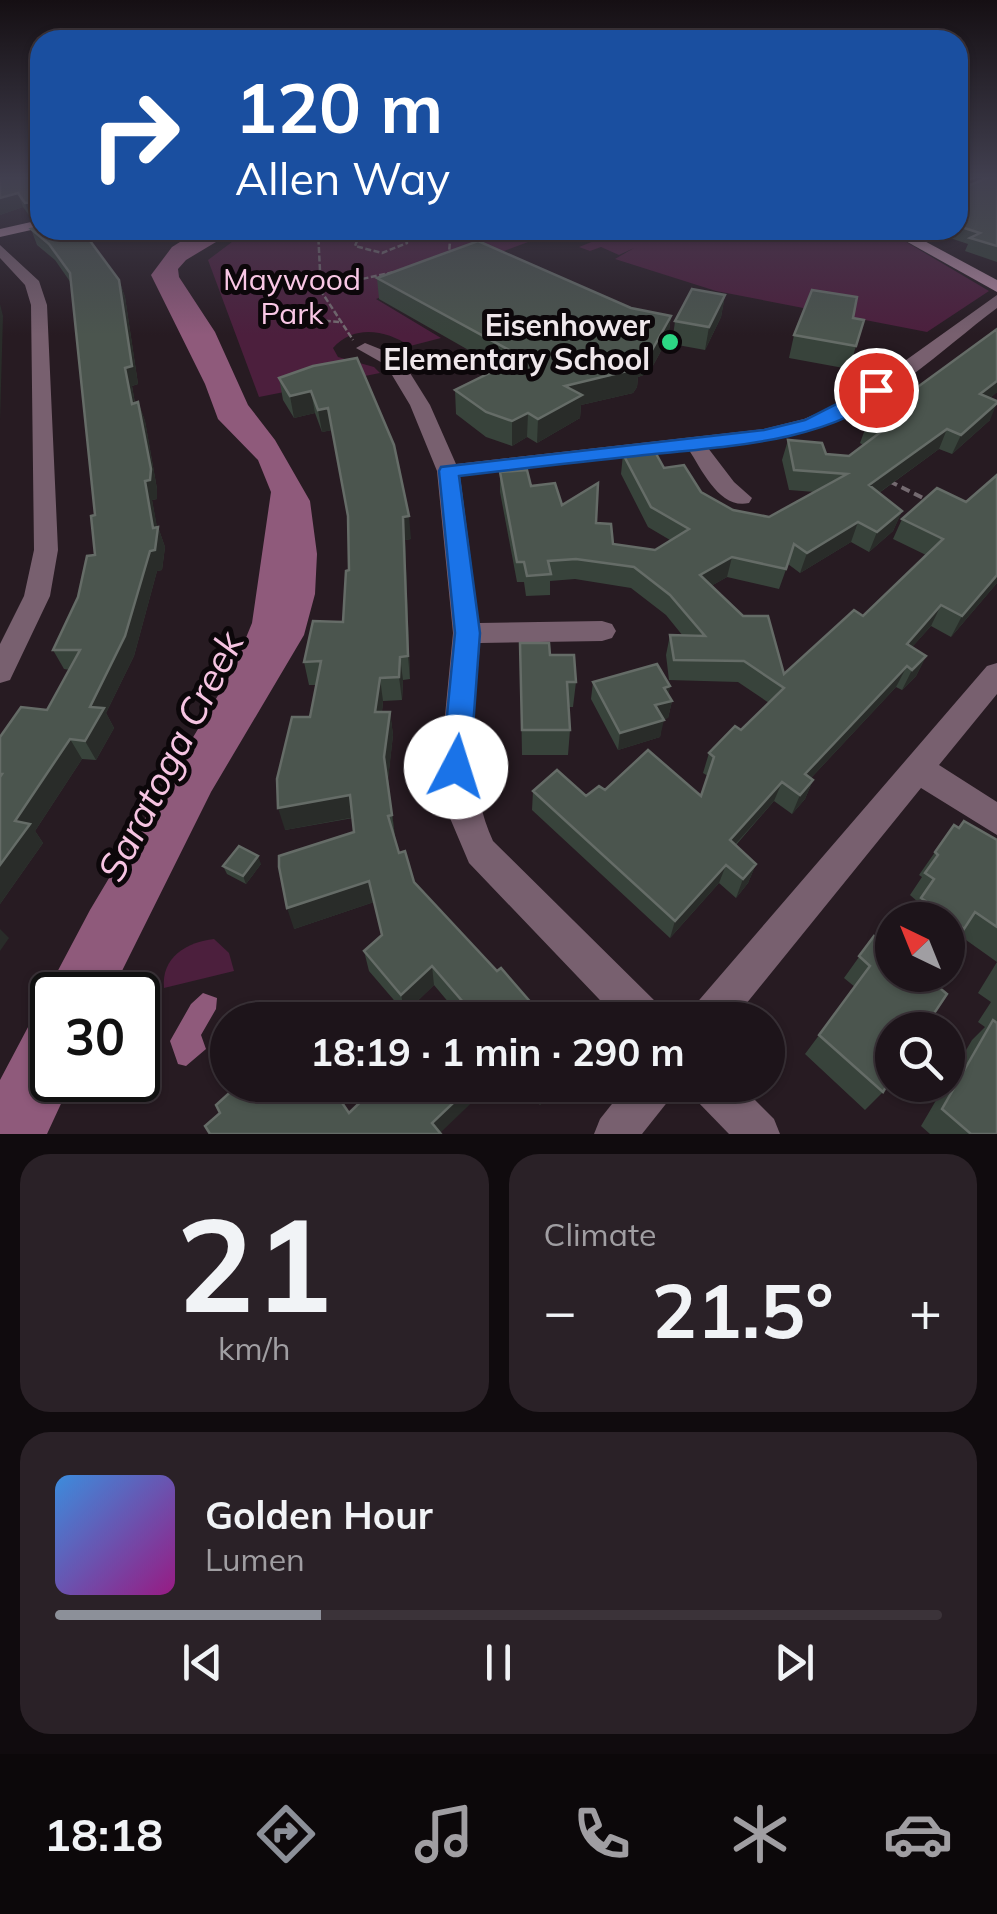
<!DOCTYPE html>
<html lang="en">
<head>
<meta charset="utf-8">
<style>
  body { margin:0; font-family:Mulish,sans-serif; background:#2a2127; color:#f1f3f6; height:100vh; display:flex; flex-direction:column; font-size:38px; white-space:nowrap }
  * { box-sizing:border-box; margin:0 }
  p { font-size:32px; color:#a09ea2 }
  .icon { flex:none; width:55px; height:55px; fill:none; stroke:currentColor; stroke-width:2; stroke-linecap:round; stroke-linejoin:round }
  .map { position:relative; height:1134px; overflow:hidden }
  .details { display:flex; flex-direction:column; gap:20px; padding:20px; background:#100b0e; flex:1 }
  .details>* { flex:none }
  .guide { position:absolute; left:30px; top:30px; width:938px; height:210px; border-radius:30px; box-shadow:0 2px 8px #0004,0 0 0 2px #3b3339; background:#1a4fa0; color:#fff; overflow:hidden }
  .needle { width:65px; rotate:317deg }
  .tools { position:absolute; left:875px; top:902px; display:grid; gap:20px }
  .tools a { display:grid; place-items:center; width:90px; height:90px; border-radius:50%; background:#1d141a; box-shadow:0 2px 8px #0004,0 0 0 2px #3b3339; font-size:50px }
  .speed { position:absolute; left:30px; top:972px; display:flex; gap:20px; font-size:50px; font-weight:700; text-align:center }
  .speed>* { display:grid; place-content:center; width:130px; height:130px; border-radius:50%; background:#1d141a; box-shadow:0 2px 8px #0004,0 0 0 2px #3b3339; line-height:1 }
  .speed .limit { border:5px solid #111; border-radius:15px; background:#fff; color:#111 }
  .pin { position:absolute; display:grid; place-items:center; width:85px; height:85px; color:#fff; margin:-42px; border:5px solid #fff; border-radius:50%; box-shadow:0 2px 10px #0007 }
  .me { position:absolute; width:110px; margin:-55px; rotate:5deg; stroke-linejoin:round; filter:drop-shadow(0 0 8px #0008) }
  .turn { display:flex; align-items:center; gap:35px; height:210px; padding:0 40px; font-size:45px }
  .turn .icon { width:130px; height:130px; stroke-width:2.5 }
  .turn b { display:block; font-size:70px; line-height:85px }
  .big { font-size:75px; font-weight:700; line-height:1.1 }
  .details .card { flex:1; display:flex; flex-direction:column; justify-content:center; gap:15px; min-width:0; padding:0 35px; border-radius:30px; background:#2a2127 }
  .details .dial { align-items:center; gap:0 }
  .dial b { font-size:130px; line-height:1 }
  .song { display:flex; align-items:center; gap:30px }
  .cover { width:120px; height:120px; border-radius:15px; background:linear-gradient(135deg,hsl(210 70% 55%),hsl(310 70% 35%)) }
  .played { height:10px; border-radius:5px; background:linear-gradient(90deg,#8c9099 30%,#3b3339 30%) }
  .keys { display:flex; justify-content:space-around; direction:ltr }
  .heat { display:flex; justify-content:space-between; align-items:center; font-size:55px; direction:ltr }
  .details .tiles { flex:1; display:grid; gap:20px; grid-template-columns:1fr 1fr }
  .card:last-child { grid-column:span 2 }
  .trip { position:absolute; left:210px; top:1002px; width:575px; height:100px; border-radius:50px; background:#1d141a; box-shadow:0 2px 8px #0004,0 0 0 2px #3b3339; font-weight:700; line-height:100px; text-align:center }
  .tab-bar { display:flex; height:160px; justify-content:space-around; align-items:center; background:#0c080a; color:#a09ea2 }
  .tab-bar .icon { width:70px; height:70px }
  .tab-bar .active { color:#8c9099 }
  .tab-bar b { font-size:45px; color:#f1f3f6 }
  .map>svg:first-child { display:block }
  .green { fill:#4c1f3d }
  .water { fill:#8f5a7b }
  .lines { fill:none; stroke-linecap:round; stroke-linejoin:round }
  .path-far1 { stroke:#746a70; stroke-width:2.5; stroke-dasharray:6 2.5; stroke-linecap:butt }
  .path { stroke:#746a70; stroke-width:4; stroke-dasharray:9 5; stroke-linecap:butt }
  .street { fill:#78606f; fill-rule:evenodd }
  .secondary { fill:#ac859c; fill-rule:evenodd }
  .wall { fill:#38433b }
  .shaded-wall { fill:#292c29 }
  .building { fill:#4b554e; stroke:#656c67; stroke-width:2.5 }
  .route { fill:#1a73e8; stroke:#114b97; stroke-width:2.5 }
  .poi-dot { fill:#2cd884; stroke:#0c070a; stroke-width:4 }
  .labels { text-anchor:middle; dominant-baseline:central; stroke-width:10; stroke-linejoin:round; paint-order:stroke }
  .far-park-label { font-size:30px; fill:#f9c7e5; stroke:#0c070a }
  .far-poi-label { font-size:30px; font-weight:bold; fill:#efe7eb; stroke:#0c070a; text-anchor:end }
  .water-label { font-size:38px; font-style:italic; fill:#f6c4e2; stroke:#0c070a }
</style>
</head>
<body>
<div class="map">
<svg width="997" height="1134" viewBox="0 0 997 1134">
  <rect width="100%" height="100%" fill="#271b22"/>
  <g class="green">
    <path d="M 248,230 L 560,230 L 376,299 L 441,338 L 410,346 C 386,330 354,324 333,348 L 338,357 L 374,367 L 380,373 L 259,397 L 208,260 Z"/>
    <path d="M 589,230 L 886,230 L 989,291 L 927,332 L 716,291 L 615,259 L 634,248 L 619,255 L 601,247 L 590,251 L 579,247 L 604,237 Z"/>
    <path d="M 214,939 L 229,953 L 234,971 L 164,988 C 161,957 187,942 214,939 Z"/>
  </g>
  <g class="water">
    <path d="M 199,230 L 236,230 L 186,260 L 178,269 L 179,277 L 215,332 L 248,405 L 275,440 L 310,501 L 317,554 L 315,594 L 304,635 L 211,792 L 110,995 L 52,995 L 52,1080 L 72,1080 L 47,1134 L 0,1134 L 0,1080 L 90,910 L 232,672 L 252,623 L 271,492 L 258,460 L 218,419 L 205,384 L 151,275 L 172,247 Z"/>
    <path d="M 203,993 L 217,998 L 216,1009 L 201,1035 L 206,1049 L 186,1066 L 178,1064 L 170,1041 L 191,1004 Z"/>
  </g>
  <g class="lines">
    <g class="path-far1">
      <path d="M 318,230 L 321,291 L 353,340"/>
      <path d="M 346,230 L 361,234"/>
      <path d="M 430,230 L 450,241 L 449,253"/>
      <path d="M 319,231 L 339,230"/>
      <path d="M 383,231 L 405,236 L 407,243 L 382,253 L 355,246 L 359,236 Z"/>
      <path d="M 295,235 L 296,230"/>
      <path d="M 321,288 L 394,272"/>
      <path d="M 274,316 L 339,322"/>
    </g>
    <path class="path" d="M 889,481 L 925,499"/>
    <g class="street">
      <path d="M 976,176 L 974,179 L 958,185 L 958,177 Z"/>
      <path d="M 0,245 L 39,281 L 47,305 L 58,550 L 50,596 L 10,680 L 0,683 L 0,644 L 24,596 L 34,550 L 31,305 L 25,285 L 0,258 Z"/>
      <path d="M 997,295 L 997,308 C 941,350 884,407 816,429 C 781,440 745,443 708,448 L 734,482 L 752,498 L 749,503 C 720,510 702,470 689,450 L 460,476 L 479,623 L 602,621 L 612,624 L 616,631 L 612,638 L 602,641 L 480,643 C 475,711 464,777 493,841 L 660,1006 L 666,1020 L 619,1020 L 469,863 L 447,811 L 440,767 L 453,633 L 437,471 L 410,405 L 386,365 L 356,348 L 365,343 L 400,357 L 430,405 L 456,464 L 764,429 L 804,419 L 853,398 Z"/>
      <path d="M 997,663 L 997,694 L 939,765 L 997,802 L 997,835 L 921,788 L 733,1020 L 688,1020 L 694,1006 L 987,666 Z"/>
      <path d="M 627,1085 L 675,1085 L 669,1100 L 642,1134 L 594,1134 L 600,1119 Z"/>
      <path d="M 690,1085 L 740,1085 L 774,1119 L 780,1134 L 729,1134 L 696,1100 Z"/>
    </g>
    <g class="secondary">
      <path d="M 40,220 L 40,228 L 0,237 L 0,229 Z"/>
      <path d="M 886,230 L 904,230 L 997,280 L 997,292 Z"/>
    </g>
  </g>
  <g class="wall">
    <path d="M 34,176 L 35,182 L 119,280 L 125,297 L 138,384 L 132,386 L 135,403 L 138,402 L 145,421 L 157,489 L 157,499 L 152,500 L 157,528 L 158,527 L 165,547 L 162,570 L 157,571 L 134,656 L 106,713 L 114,728 L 96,760 L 82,759 L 35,831 L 43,843 L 0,904 L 0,737 L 47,710 L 70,670 L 64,669 L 53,650 L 78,597 L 95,555 L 95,515 L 71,283 L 55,260 L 37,245 L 31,229 L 38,227 L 34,218 L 31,218 L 23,207 L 0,215 Z"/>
    <path d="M 997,176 L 997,262 L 965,251 L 968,244 L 926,230 L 958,230 L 958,190 Z"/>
    <path d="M 377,278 L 631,308 L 671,316 L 668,338 L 649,373 L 638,377 L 637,387 L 633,393 L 581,405 L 580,418 L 537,443 L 527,437 L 512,446 L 486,437 L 456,414 L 455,390 L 500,368 L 379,299 Z"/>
    <path d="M 725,295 L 721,317 L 705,350 L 672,344 L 675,321 Z"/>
    <path d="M 853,318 L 864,320 L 849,369 L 789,358 L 794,335 Z"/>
    <path d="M 997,329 L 997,392 L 990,398 L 990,420 L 952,454 L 939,449 L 879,493 L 902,511 L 893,531 L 869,552 L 851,542 L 800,573 L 788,564 L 779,589 L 727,577 L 711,586 L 784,674 L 863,616 L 926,555 L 893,539 L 902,519 L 937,488 L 997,583 L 951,637 L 931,626 L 912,647 L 926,656 L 916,676 L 902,690 L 896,687 L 811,778 L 813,780 L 805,799 L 792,814 L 774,801 L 736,845 L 756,864 L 748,883 L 736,898 L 719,883 L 670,938 L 532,810 L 533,791 L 586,796 L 605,790 L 701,796 L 708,776 L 703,773 L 709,753 L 741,730 L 769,703 L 738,682 L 669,680 L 666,655 L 670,635 L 683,636 L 666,615 L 631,588 L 575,579 L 550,581 L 550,595 L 526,596 L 524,582 L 517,582 L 500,492 L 500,472 L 531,486 L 562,505 L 596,523 L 613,544 L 655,550 L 670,540 L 648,527 L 621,474 L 623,454 L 664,468 L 701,492 L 733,510 L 769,517 L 815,492 L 789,490 L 782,460 L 788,440 L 826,454 L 849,456 L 863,445 L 860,443 L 867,424 Z"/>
    <path d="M 313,366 L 411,539 L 405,540 L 410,679 L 403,680 L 402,700 L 383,701 L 382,712 L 390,712 L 393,735 L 388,779 L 395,837 L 399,853 L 414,882 L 497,971 L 455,1010 L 434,985 L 405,1013 L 369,971 L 364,951 L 382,936 L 374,902 L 294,929 L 354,832 L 353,818 L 285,830 L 316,685 L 309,685 L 304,662 L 343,622 L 349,570 L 348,520 L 332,430 L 322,432 L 315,413 L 294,418 L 283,400 L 279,378 Z"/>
    <path d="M 520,643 L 550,655 L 576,682 L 573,707 L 569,707 L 570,730 L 568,755 L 522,755 Z"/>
    <path d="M 593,682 L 670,686 L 668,695 L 672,701 L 668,718 L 663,719 L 660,737 L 618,750 L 591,699 Z"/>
    <path d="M 954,825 L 959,828 L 997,840 L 997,1134 L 930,1134 L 921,1126 L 945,1085 L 948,1085 L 948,1081 L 972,1040 L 985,1027 L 978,1022 L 991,1002 L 978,993 L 997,962 L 959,935 L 948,949 L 948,920 L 905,920 L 918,902 L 910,895 L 922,877 L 919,875 Z"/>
    <path d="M 261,864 L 246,884 L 227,874 L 223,866 Z"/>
    <path d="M 874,936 L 883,1092 L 865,1110 L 805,1054 L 855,987 L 844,978 Z"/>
    <path d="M 524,1085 L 559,1085 L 540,1105 Z"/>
  </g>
  <g class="shaded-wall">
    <path d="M 18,193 L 23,207 L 0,215 L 0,198 Z"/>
    <path d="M 37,202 L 40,217 L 31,218 L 25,203 Z"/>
    <path d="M 130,230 L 185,230 L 132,236 Z"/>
    <path d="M 119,280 L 125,297 L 138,384 L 132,386 L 138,422 L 132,404 L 125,368 Z"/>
    <path d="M 725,295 L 721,317 L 705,350 L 709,327 Z"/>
    <path d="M 0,304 L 3,316 L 0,421 Z"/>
    <path d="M 671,316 L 668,338 L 649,373 L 638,377 L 637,387 L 633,393 L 581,405 L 580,418 L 537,443 L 538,419 L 565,386 L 637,355 Z"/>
    <path d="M 997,381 L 997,392 L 972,413 L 980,394 Z"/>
    <path d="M 311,391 L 315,413 L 294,418 L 290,396 Z"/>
    <path d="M 138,402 L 145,421 L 157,489 L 157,499 L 152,500 L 158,532 L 158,527 L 165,547 L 162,570 L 157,571 L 134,656 L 106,713 L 114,728 L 96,760 L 85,741 L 90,707 L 153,528 L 145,481 Z"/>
    <path d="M 997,403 L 990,420 L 952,454 L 961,435 Z"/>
    <path d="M 328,408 L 332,430 L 322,432 L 318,410 Z"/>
    <path d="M 528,413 L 527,437 L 512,446 L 512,421 Z"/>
    <path d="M 947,429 L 939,449 L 862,505 L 869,485 Z"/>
    <path d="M 902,511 L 893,531 L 869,552 L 877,532 Z"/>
    <path d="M 409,516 L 411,539 L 405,540 L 410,679 L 408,656 L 403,517 Z"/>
    <path d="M 858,522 L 851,542 L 800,573 L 807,553 Z"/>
    <path d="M 732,557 L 727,577 L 695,595 L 700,575 Z"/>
    <path d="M 997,575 L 997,583 L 951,637 L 962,616 Z"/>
    <path d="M 941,605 L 931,626 L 897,664 L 907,644 Z"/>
    <path d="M 926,656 L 916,676 L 902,690 L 912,670 Z"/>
    <path d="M 400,657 L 403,680 L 402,700 L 399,677 Z"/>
    <path d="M 907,666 L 896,687 L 796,794 L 805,774 Z"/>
    <path d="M 380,678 L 383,701 L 379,735 L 375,712 Z"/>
    <path d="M 670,686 L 667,702 L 672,701 L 668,718 L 651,722 L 655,705 L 664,688 Z"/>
    <path d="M 390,712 L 393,735 L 388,779 L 395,837 L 384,757 Z"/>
    <path d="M 664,720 L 660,737 L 618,750 L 620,733 Z"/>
    <path d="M 70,739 L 82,759 L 35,831 L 43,843 L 0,904 L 0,865 L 15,821 Z"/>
    <path d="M 813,780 L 805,799 L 792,814 L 800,795 Z"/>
    <path d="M 782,782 L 774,801 L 723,858 L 730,840 Z"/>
    <path d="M 350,795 L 355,817 L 285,830 L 278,808 Z"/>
    <path d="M 258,856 L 261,864 L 246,884 L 243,876 Z"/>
    <path d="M 756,864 L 748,883 L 736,898 L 743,879 Z"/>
    <path d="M 726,865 L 719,883 L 670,938 L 675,921 Z"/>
    <path d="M 369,881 L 374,902 L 294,929 L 287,908 Z"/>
    <path d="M 0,929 L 9,938 L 0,951 Z"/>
    <path d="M 432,966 L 434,985 L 405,1013 L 401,995 Z"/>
    <path d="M 472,1085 L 490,1085 L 439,1134 L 432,1123 Z"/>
    <path d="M 546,1085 L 559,1085 L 540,1105 L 542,1089 Z"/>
  </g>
  <g class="building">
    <path d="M 0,176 L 24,176 L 40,184 L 40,226 L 34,216 L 38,213 L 37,202 L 25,203 L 18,193 L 0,198 Z"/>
    <path d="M 991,176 L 997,176 L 997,246 L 970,238 L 980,233 L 958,226 L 958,190 Z"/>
    <path d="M 40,227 L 40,230 L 82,230 L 119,280 L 132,366 L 125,368 L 132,404 L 138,402 L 151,469 L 150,480 L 145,481 L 153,528 L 158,527 L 155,550 L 150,551 L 125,636 L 90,707 L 104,708 L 85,741 L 70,739 L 15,821 L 30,824 L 0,865 L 0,777 L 2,774 L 0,774 L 0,737 L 21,707 L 47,710 L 80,650 L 53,650 L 78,597 L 87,556 L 95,555 L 91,516 L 95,515 L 70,273 L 49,244 L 31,229 Z"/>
    <path d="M 478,241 L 631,308 L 671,316 L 652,350 L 637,355 L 640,364 L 636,369 L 565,386 L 582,395 L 538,419 L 528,413 L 512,421 L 486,412 L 455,390 L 522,357 L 377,278 Z"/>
    <path d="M 692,289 L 725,295 L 709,327 L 675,321 Z"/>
    <path d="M 812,290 L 857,297 L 853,318 L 864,320 L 856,346 L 794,335 Z"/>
    <path d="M 997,329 L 997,381 L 980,394 L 997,401 L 997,403 L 961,435 L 947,429 L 869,485 L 902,511 L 877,532 L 858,522 L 807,553 L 794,544 L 786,569 L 732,557 L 700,575 L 743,616 L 768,616 L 784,674 L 854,610 L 863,616 L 943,539 L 902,519 L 937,488 L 966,502 L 997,475 L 997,575 L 962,616 L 941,605 L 907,644 L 926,656 L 912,670 L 907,666 L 805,774 L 813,780 L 800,795 L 782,782 L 730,840 L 756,864 L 743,879 L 726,865 L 675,921 L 533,791 L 557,770 L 586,796 L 599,786 L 605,790 L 648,750 L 701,796 L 714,757 L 709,753 L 735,726 L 741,730 L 784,688 L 744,661 L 674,660 L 670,635 L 705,636 L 670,595 L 634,567 L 576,559 L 548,561 L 551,574 L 527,576 L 524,562 L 517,562 L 500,472 L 527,470 L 531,486 L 555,483 L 562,505 L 598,483 L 596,523 L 611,524 L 613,544 L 655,550 L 689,529 L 651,507 L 623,454 L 654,450 L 664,468 L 684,465 L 701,492 L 733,510 L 769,517 L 847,474 L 794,470 L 788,440 L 822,443 L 826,454 L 849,456 L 882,431 L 867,424 Z"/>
    <path d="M 357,358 L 394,445 L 409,516 L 403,517 L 408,656 L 400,657 L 399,677 L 380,678 L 375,712 L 390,712 L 384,757 L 392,815 L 388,816 L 399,853 L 405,851 L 414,882 L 497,971 L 501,968 L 546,1020 L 445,1020 L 463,1002 L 432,966 L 401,995 L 364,951 L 382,935 L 369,881 L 287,908 L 279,867 L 279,856 L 354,832 L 350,795 L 278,808 L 277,779 L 292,717 L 310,717 L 321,661 L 304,662 L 313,621 L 343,622 L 346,571 L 349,570 L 348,516 L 328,408 L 318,410 L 311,391 L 290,396 L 279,378 L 313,366 Z"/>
    <path d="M 520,643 L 549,643 L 550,655 L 574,655 L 576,682 L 567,682 L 570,730 L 522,730 Z"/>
    <path d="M 657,664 L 670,686 L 664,688 L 672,701 L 655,705 L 664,720 L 620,733 L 593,682 Z"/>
    <path d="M 964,821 L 997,840 L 997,927 L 975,912 L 964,929 L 955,922 L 948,935 L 948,920 L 929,920 L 936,908 L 921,898 L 934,879 L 925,873 L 938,855 L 935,852 L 954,825 L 959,828 Z"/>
    <path d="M 239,846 L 258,856 L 243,876 L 223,866 Z"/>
    <path d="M 874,936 L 892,950 L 892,975 L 924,975 L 947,994 L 923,1030 L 892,1030 L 892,1077 L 883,1092 L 819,1035 L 870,966 L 859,956 Z"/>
    <path d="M 993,1020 L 997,1023 L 997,1134 L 971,1134 L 942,1109 Z"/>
    <path d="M 238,1085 L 330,1085 L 349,1113 L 378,1085 L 472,1085 L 432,1123 L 441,1134 L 210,1134 L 205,1126 L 220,1113 L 216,1105 Z"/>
  </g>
  <linearGradient id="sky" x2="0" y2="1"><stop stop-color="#150f13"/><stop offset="0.53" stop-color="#413f4f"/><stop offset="1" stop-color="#413f4f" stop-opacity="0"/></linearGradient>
  <rect width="997" height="335" fill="url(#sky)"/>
  <path class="route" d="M 876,384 L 885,390 C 837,444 704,448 636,456 C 577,462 518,469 459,476 L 480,633 L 470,767 L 466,776 L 456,779 L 446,776 L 442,767 L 455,633 L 439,471 L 441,467 L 764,430 L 805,420 Z"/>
  <circle class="poi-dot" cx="670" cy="342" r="10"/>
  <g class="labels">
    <g class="far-park-label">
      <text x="292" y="279">Maywood<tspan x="292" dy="34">Park</tspan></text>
    </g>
    <g class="far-poi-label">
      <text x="650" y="325">Eisenhower<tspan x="650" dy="34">Elementary School</tspan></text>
    </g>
    <g class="water-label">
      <text transform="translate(170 756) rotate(-63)">Saratoga Creek</text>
    </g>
  </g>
</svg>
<div class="tools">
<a><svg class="needle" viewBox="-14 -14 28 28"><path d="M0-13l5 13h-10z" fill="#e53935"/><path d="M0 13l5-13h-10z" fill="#a09ea2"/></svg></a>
<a><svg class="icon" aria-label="search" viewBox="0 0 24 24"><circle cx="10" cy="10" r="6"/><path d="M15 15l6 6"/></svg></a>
</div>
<div class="speed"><div class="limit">30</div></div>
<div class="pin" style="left:876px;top:390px;background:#d93025"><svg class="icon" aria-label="arrive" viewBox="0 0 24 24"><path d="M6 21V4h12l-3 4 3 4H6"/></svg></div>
<svg class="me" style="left:456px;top:767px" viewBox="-20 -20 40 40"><circle r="19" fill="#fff"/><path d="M0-13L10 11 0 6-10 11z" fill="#1a73e8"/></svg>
<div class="trip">18:19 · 1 min · 290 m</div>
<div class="guide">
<div class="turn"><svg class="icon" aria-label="right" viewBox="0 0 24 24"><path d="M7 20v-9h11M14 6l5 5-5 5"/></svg><div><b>120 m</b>Allen Way</div></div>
</div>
</div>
<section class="details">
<div class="tiles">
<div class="card dial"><b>21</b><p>km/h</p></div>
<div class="card"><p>Climate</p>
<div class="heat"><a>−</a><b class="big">21.5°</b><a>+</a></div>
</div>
<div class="card">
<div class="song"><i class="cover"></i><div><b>Golden Hour</b><p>Lumen</p></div></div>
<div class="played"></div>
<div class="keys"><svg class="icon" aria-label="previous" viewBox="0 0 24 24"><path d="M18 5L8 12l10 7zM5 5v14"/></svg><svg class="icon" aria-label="pause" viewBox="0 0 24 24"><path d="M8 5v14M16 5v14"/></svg><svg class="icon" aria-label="next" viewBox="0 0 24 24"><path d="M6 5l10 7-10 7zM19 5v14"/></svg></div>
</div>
</div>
</section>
<nav class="tab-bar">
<b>18:18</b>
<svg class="icon active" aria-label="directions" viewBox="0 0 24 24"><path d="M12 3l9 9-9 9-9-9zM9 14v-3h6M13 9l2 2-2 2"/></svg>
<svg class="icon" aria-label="music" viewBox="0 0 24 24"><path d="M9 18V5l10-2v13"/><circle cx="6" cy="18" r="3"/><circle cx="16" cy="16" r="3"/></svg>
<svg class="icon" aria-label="phone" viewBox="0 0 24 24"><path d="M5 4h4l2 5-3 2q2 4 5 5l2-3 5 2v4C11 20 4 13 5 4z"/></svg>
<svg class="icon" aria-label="climate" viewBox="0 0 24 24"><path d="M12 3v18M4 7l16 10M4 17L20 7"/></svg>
<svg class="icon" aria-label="car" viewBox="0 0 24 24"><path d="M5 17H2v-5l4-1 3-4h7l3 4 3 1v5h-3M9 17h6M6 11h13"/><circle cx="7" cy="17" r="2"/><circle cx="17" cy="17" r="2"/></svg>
</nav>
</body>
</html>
